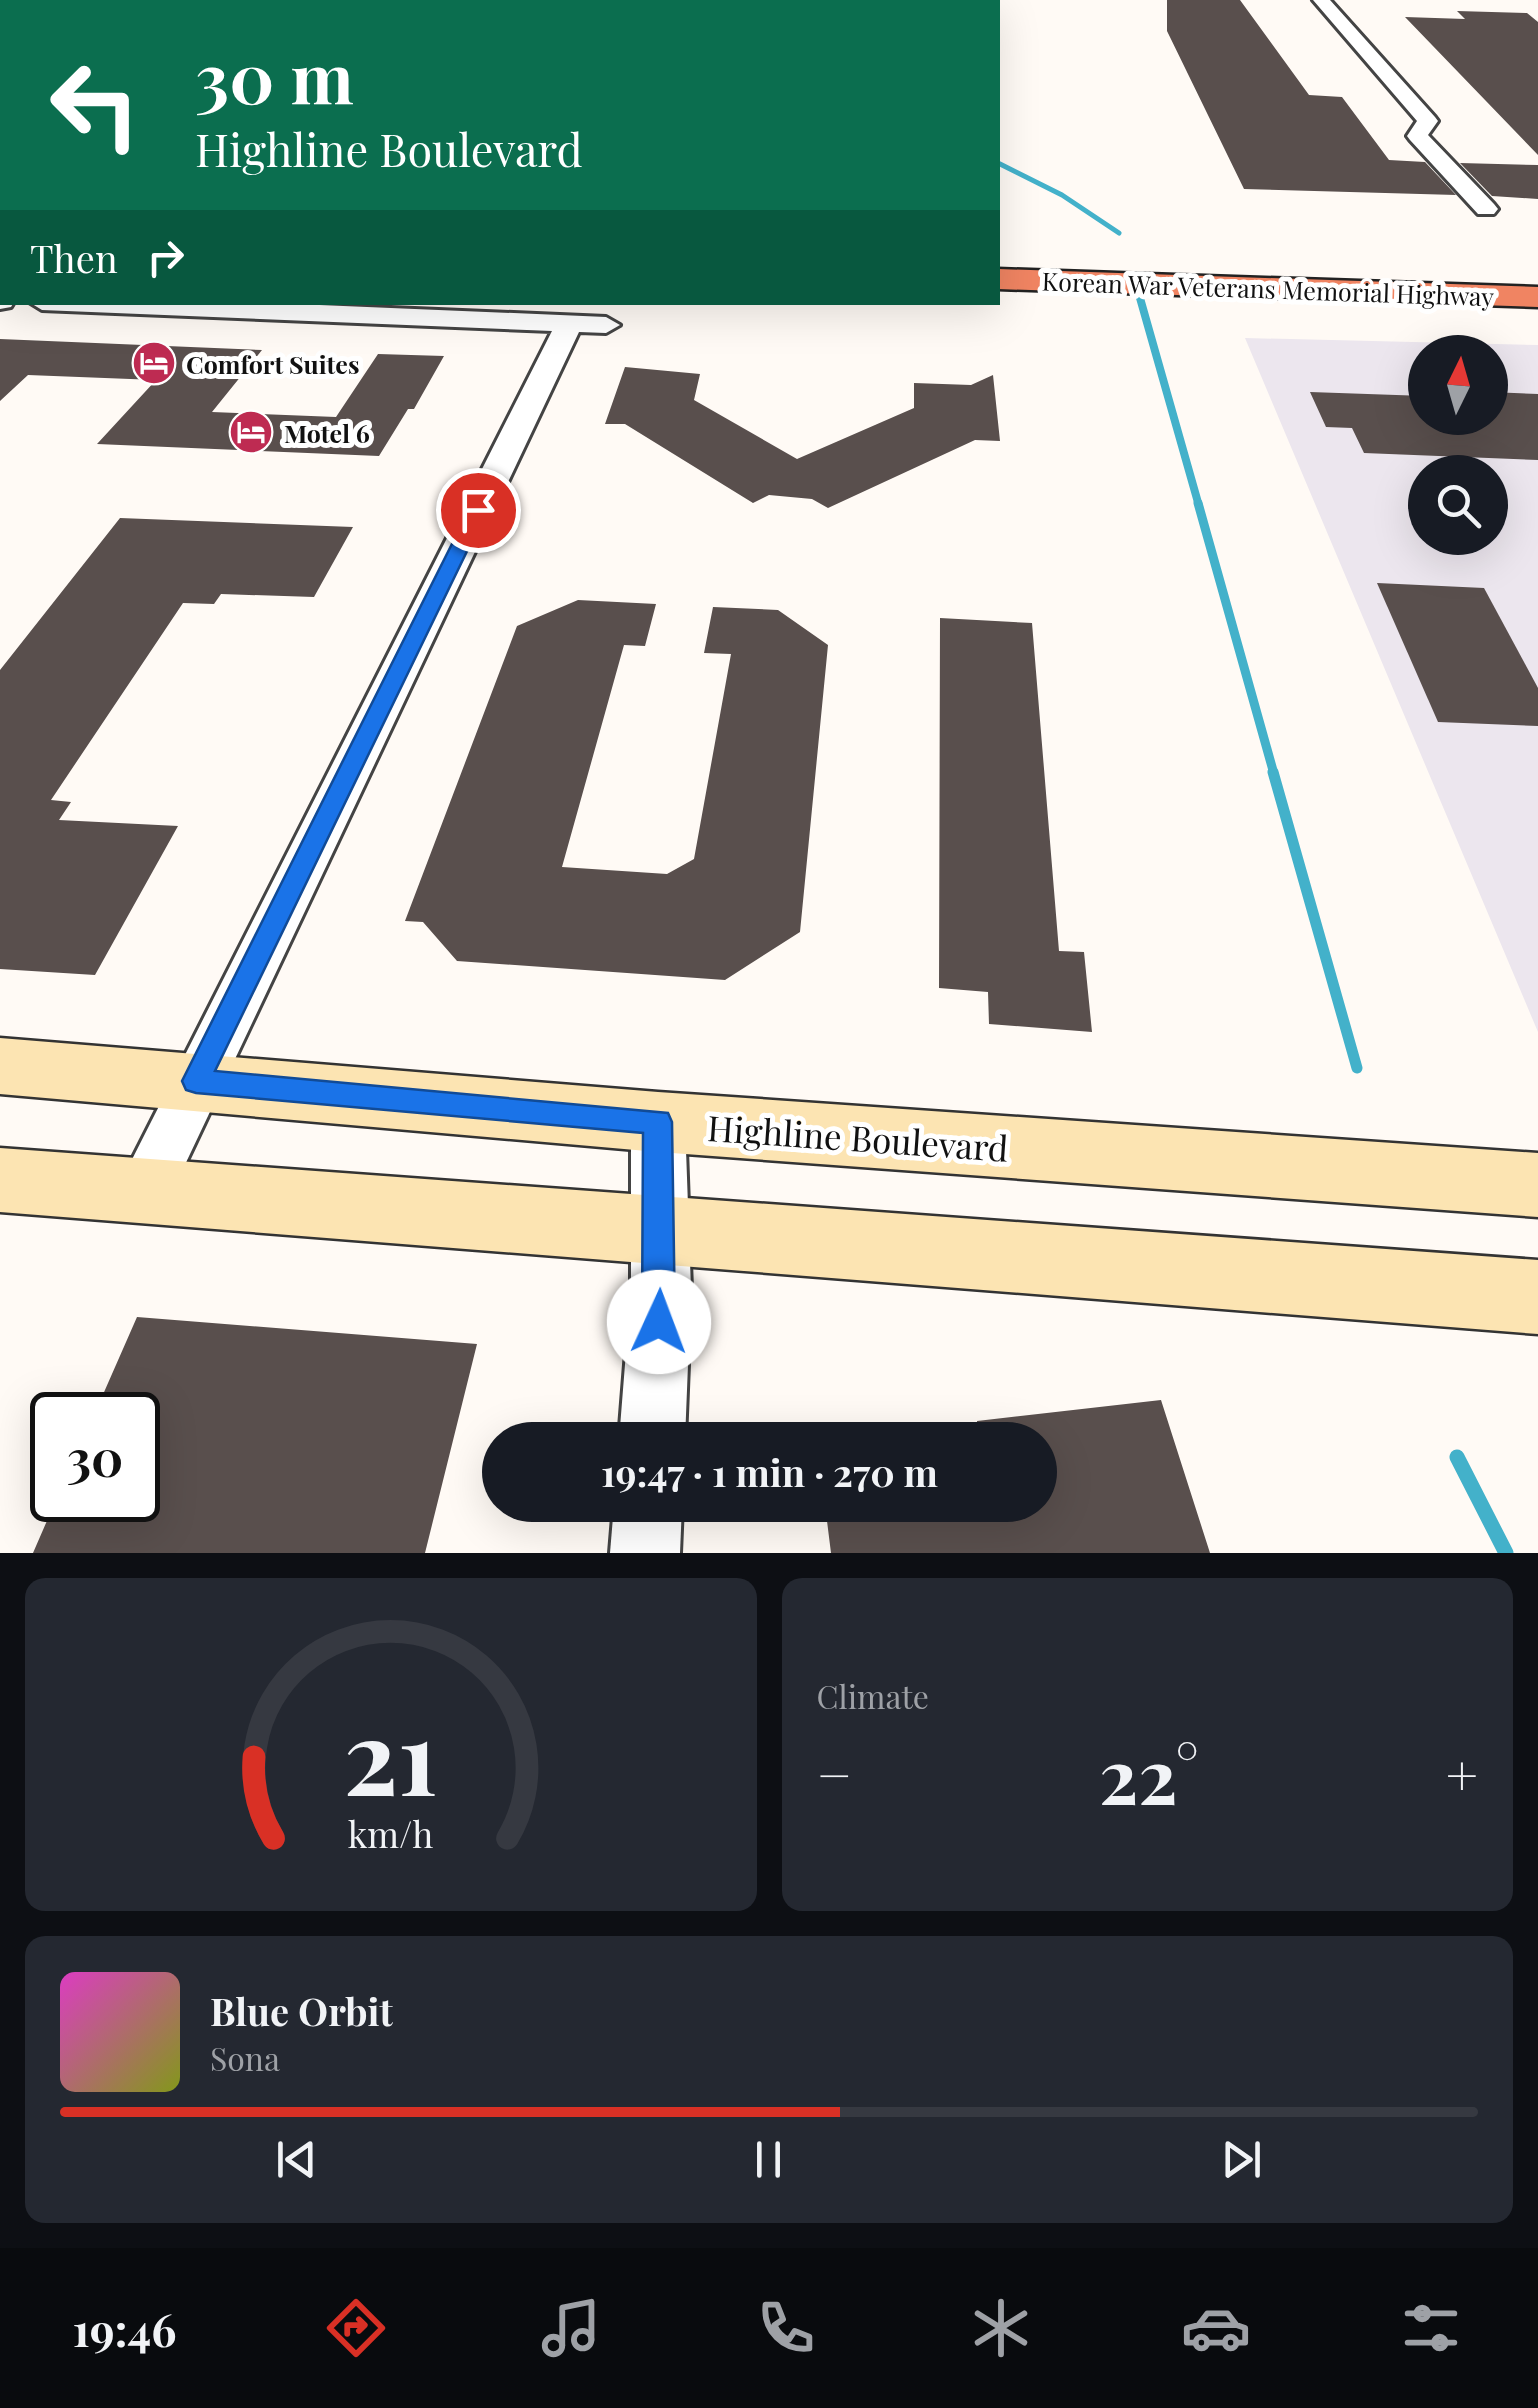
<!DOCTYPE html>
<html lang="en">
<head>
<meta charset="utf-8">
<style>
  body { margin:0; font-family:"Playfair Display",serif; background:#242831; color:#f1f3f6; height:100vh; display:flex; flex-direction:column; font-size:38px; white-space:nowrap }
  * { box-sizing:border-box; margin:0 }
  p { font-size:32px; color:#9ea1a6 }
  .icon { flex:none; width:55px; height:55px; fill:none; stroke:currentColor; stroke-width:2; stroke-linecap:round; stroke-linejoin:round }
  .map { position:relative; height:1553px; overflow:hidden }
  .side { display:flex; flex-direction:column; gap:25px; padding:25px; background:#0d0f14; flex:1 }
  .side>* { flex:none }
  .banner { position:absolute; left:0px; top:0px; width:1000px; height:305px; box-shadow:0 10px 40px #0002; background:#0b6e4f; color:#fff; overflow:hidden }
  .needle { width:65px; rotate:5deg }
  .buttons { position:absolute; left:1408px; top:335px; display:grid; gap:20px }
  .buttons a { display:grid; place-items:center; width:100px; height:100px; border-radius:50%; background:#171b24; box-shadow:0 10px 40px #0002; font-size:50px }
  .speed { position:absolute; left:30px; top:1392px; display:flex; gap:20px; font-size:50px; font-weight:700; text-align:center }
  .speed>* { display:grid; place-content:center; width:130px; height:130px; border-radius:50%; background:#171b24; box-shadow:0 10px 40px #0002; line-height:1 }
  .speed .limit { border:5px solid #111; border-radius:15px; background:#fff; color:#111 }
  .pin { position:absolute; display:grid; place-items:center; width:85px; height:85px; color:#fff; margin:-42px; border:5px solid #fff; border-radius:50%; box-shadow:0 2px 10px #0007 }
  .me { position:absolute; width:110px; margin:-55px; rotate:2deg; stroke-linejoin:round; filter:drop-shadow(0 0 8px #0008) }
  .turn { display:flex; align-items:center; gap:35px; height:210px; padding:0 30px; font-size:45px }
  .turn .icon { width:130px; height:130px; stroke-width:2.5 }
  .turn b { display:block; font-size:70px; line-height:85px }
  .then { display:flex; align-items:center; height:95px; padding:0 30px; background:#0003; gap:20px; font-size:38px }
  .big { font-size:75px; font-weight:700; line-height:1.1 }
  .side .tile { flex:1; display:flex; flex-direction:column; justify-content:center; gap:15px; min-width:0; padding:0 35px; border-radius:20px; background:#242831 }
  .side .dial { align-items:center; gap:0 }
  .dial svg { height:260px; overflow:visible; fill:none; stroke:#363941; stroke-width:7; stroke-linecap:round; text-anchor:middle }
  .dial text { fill:#f1f3f6; stroke:none }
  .song { display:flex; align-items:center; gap:30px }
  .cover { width:120px; height:120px; border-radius:15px; background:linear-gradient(135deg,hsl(310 70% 55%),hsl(70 70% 35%)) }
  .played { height:10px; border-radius:5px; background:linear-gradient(90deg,#d93025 55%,#363941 55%) }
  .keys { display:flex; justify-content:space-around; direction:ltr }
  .heat { display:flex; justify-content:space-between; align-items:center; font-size:55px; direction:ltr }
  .side .tiles { flex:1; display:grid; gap:25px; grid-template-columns:1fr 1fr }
  .tile:last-child { grid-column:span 2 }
  .trip { position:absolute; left:482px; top:1422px; width:575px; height:100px; border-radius:50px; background:#171b24; box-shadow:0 10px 40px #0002; font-weight:700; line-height:100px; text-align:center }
  .tabs { display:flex; height:160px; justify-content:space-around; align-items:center; background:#090b0e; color:#9ea1a6 }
  .tabs .icon { width:70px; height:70px }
  .tabs .selected { color:#d93025 }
  .tabs b { font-size:45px; color:#f1f3f6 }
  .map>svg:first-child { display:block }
  .industrial { fill:#ece6ee; fill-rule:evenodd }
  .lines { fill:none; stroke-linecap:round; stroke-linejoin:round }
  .stream-far5 { stroke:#43b1ca; stroke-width:4 }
  .stream-far4 { stroke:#43b1ca; stroke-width:5 }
  .stream-far3 { stroke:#43b1ca; stroke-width:8 }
  .stream-far2 { stroke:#43b1ca; stroke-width:9 }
  .stream-far1 { stroke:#43b1ca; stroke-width:11 }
  .stream { stroke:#43b1ca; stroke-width:15 }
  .building { fill:#594f4d }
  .street-casing { stroke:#444; stroke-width:6 }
  .secondary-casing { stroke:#333; stroke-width:5 }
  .highway-casing { stroke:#222; stroke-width:5 }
  .street { fill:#fff; fill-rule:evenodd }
  .secondary { fill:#fce4b2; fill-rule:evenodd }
  .highway { fill:#f08462; fill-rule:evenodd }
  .route { fill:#1a73e8; stroke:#114b97; stroke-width:2.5 }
  .labels { text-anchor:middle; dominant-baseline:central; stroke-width:10; stroke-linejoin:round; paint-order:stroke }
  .far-street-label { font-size:25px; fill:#111; stroke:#fff }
  .far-poi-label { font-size:25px; font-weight:bold; fill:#111; stroke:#fff; text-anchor:start }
  .near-street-label { font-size:35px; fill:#111; stroke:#fff }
</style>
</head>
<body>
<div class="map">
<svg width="1538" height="1553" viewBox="0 0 1538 1553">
  <rect width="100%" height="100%" fill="#fffaf5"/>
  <path class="industrial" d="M 1245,338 L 1538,345 L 1538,1032 ZM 1425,352 L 1490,352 L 1490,418 L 1425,418 ZM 1425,472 L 1490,472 L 1490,538 L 1425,538 Z"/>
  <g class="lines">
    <path class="stream-far5" d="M 559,0 L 567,2"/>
    <path class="stream-far4" d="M 998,163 L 1062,195 L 1119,233"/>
    <path class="stream-far3" d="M 1140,298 L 1199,506"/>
    <path class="stream-far2" d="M 1198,503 L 1274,774"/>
    <path class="stream-far1" d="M 1273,772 L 1357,1068"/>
    <path class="stream" d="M 1457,1457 L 1506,1553"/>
  </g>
  <g class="building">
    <path d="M 1167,0 L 1240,0 L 1309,95 L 1342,97 L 1389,160 L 1425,162 L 1456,195 L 1244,189 L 1167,31 Z"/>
    <path d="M 1457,11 L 1527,13 L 1538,22 L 1538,155 L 1405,17 L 1465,19 Z"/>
    <path d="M 1460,163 L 1538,165 L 1538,199 L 1492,196 Z"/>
    <path d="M 0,339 L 262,350 L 212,412 L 336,417 L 378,354 L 444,356 L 414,409 L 408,409 L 379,456 L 97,444 L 156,380 L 28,375 L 0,401 Z"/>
    <path d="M 625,367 L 700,374 L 694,400 L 797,459 L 914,408 L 914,383 L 971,385 L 993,375 L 1000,441 L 975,440 L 828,508 L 812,499 L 769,495 L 753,503 L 625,424 L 605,424 Z"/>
    <path d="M 1310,392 L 1425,396 L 1425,418 L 1490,418 L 1490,392 L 1538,394 L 1538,460 L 1364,453 L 1352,428 L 1326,427 Z"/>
    <path d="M 120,518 L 353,527 L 314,597 L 221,594 L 214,604 L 183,603 L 51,800 L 71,802 L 59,820 L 178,826 L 95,975 L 0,969 L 0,670 Z"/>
    <path d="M 1377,583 L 1484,588 L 1538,688 L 1538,726 L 1438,722 Z"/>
    <path d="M 578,600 L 656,604 L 645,646 L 624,645 L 562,867 L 667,874 L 694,859 L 731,654 L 704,653 L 713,607 L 778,610 L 828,645 L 800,932 L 725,980 L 457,961 L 423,922 L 405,921 L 517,626 Z"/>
    <path d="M 940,618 L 1032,623 L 1059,951 L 1084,952 L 1092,1032 L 989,1024 L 988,992 L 939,988 Z"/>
    <path d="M 137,1317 L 477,1344 L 425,1553 L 33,1553 L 56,1500 L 138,1500 L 138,1415 L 94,1415 Z"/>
    <path d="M 1161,1400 L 1210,1553 L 831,1553 L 825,1505 L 1040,1505 L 1040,1440 L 978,1440 L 977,1421 Z"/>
  </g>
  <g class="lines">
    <g class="street-casing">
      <g id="street">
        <path d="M 1313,0 L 1330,0 L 1435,117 L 1438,121 L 1428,135 L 1494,204 L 1498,209 L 1494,214 L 1478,214 L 1410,140 L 1407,136 L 1417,121 Z"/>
        <rect x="0" y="22" width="2" height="10"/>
        <path d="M 0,293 L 2,302 L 14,302 L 11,307 L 0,309 Z"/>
        <path d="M 29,302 L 250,302 L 606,317 L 620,325 L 606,333 L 579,332 L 164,1209 L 144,1216 L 124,1209 L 116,1191 L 552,331 L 42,310 Z"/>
        <path d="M 658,1099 L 677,1106 L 685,1122 L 691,1289 L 685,1440 L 619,1440 L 631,1289 L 631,1122 L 639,1106 Z"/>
        <path d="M 614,1505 L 682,1505 L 680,1553 L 610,1553 Z"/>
      </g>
    </g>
    <g class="secondary-casing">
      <g id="secondary">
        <path d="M 0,1038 L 658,1092 L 1538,1153 L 1538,1217 L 658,1152 L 0,1094 Z"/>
        <path d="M 0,1148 L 1538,1260 L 1538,1334 L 0,1212 Z"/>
      </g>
    </g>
    <g class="highway-casing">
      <g id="highway">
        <rect x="0" y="235" width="2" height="18"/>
        <path d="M 998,269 L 1538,287 L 1538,307 L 998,289 Z"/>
      </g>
    </g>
    <use href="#street" class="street"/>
    <use href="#secondary" class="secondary"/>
    <use href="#highway" class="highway"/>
  </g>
  <path class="route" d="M 478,504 L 487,510 L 215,1071 L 668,1113 L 672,1122 L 675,1322 L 670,1334 L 659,1338 L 647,1334 L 642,1322 L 643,1133 L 196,1093 L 186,1090 L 182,1081 L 469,510 Z"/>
  <defs>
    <g id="hotel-disc" transform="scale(2.25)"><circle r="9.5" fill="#be2b52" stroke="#fff"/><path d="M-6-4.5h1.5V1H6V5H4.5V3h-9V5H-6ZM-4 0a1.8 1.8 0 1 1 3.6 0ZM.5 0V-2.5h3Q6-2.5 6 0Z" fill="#fff"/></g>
  </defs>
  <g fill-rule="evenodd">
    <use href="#hotel-disc" x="154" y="363"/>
    <use href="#hotel-disc" x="251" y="432"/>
  </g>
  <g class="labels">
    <g class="far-street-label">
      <text transform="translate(1268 288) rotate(2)">Korean War Veterans Memorial Highway</text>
    </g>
    <g class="far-poi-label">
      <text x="186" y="363">Comfort Suites</text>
      <text x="284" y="432">Motel 6</text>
    </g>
    <g class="near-street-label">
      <text transform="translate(858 1137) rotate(4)">Highline Boulevard</text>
    </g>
  </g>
</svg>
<div class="buttons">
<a><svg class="needle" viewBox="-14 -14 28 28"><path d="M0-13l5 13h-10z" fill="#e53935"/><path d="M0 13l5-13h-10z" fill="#9ea1a6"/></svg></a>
<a><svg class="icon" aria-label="search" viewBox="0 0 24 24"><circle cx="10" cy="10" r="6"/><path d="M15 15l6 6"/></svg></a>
</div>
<div class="speed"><div class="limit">30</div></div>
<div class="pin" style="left:478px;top:510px;background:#d93025"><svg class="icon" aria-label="arrive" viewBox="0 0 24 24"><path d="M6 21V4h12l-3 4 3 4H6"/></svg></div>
<svg class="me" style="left:659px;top:1322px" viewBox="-20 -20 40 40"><circle r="19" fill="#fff"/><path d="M0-13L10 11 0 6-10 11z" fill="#1a73e8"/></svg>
<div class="trip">19:47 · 1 min · 270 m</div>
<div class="banner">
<div class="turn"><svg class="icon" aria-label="left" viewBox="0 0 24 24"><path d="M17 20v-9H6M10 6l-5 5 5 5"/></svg><div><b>30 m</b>Highline Boulevard</div></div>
<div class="then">Then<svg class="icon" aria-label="right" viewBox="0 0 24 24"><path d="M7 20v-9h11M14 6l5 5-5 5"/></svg></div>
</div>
</div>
<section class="side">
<div class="tiles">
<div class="tile dial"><svg viewBox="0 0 100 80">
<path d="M14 69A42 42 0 1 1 86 69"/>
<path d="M14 69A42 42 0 0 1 8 44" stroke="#d93025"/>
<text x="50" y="56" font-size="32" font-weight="700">21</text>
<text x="50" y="72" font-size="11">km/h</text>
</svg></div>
<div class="tile"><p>Climate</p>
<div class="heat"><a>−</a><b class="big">22°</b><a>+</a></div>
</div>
<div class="tile">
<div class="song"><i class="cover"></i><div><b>Blue Orbit</b><p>Sona</p></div></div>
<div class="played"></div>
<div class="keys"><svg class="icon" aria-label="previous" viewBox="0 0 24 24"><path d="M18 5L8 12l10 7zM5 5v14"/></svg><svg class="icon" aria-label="pause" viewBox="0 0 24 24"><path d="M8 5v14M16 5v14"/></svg><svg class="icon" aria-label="next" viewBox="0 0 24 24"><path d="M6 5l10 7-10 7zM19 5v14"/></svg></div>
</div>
</div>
</section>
<nav class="tabs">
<b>19:46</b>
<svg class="icon selected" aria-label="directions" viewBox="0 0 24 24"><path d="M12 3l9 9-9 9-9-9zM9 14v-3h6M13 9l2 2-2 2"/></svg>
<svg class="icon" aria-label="music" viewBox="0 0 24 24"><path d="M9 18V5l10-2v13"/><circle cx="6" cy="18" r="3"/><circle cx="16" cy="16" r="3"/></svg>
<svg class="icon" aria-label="phone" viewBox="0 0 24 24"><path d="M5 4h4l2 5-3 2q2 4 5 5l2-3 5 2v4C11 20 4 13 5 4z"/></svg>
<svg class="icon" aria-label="climate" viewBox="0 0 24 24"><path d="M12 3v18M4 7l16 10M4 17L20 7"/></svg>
<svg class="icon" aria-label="car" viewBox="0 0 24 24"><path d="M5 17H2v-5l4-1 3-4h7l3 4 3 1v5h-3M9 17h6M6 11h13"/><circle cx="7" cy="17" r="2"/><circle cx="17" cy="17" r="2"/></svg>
<svg class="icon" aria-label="filters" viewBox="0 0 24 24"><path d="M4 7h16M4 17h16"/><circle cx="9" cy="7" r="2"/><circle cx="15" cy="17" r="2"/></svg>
</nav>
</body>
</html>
